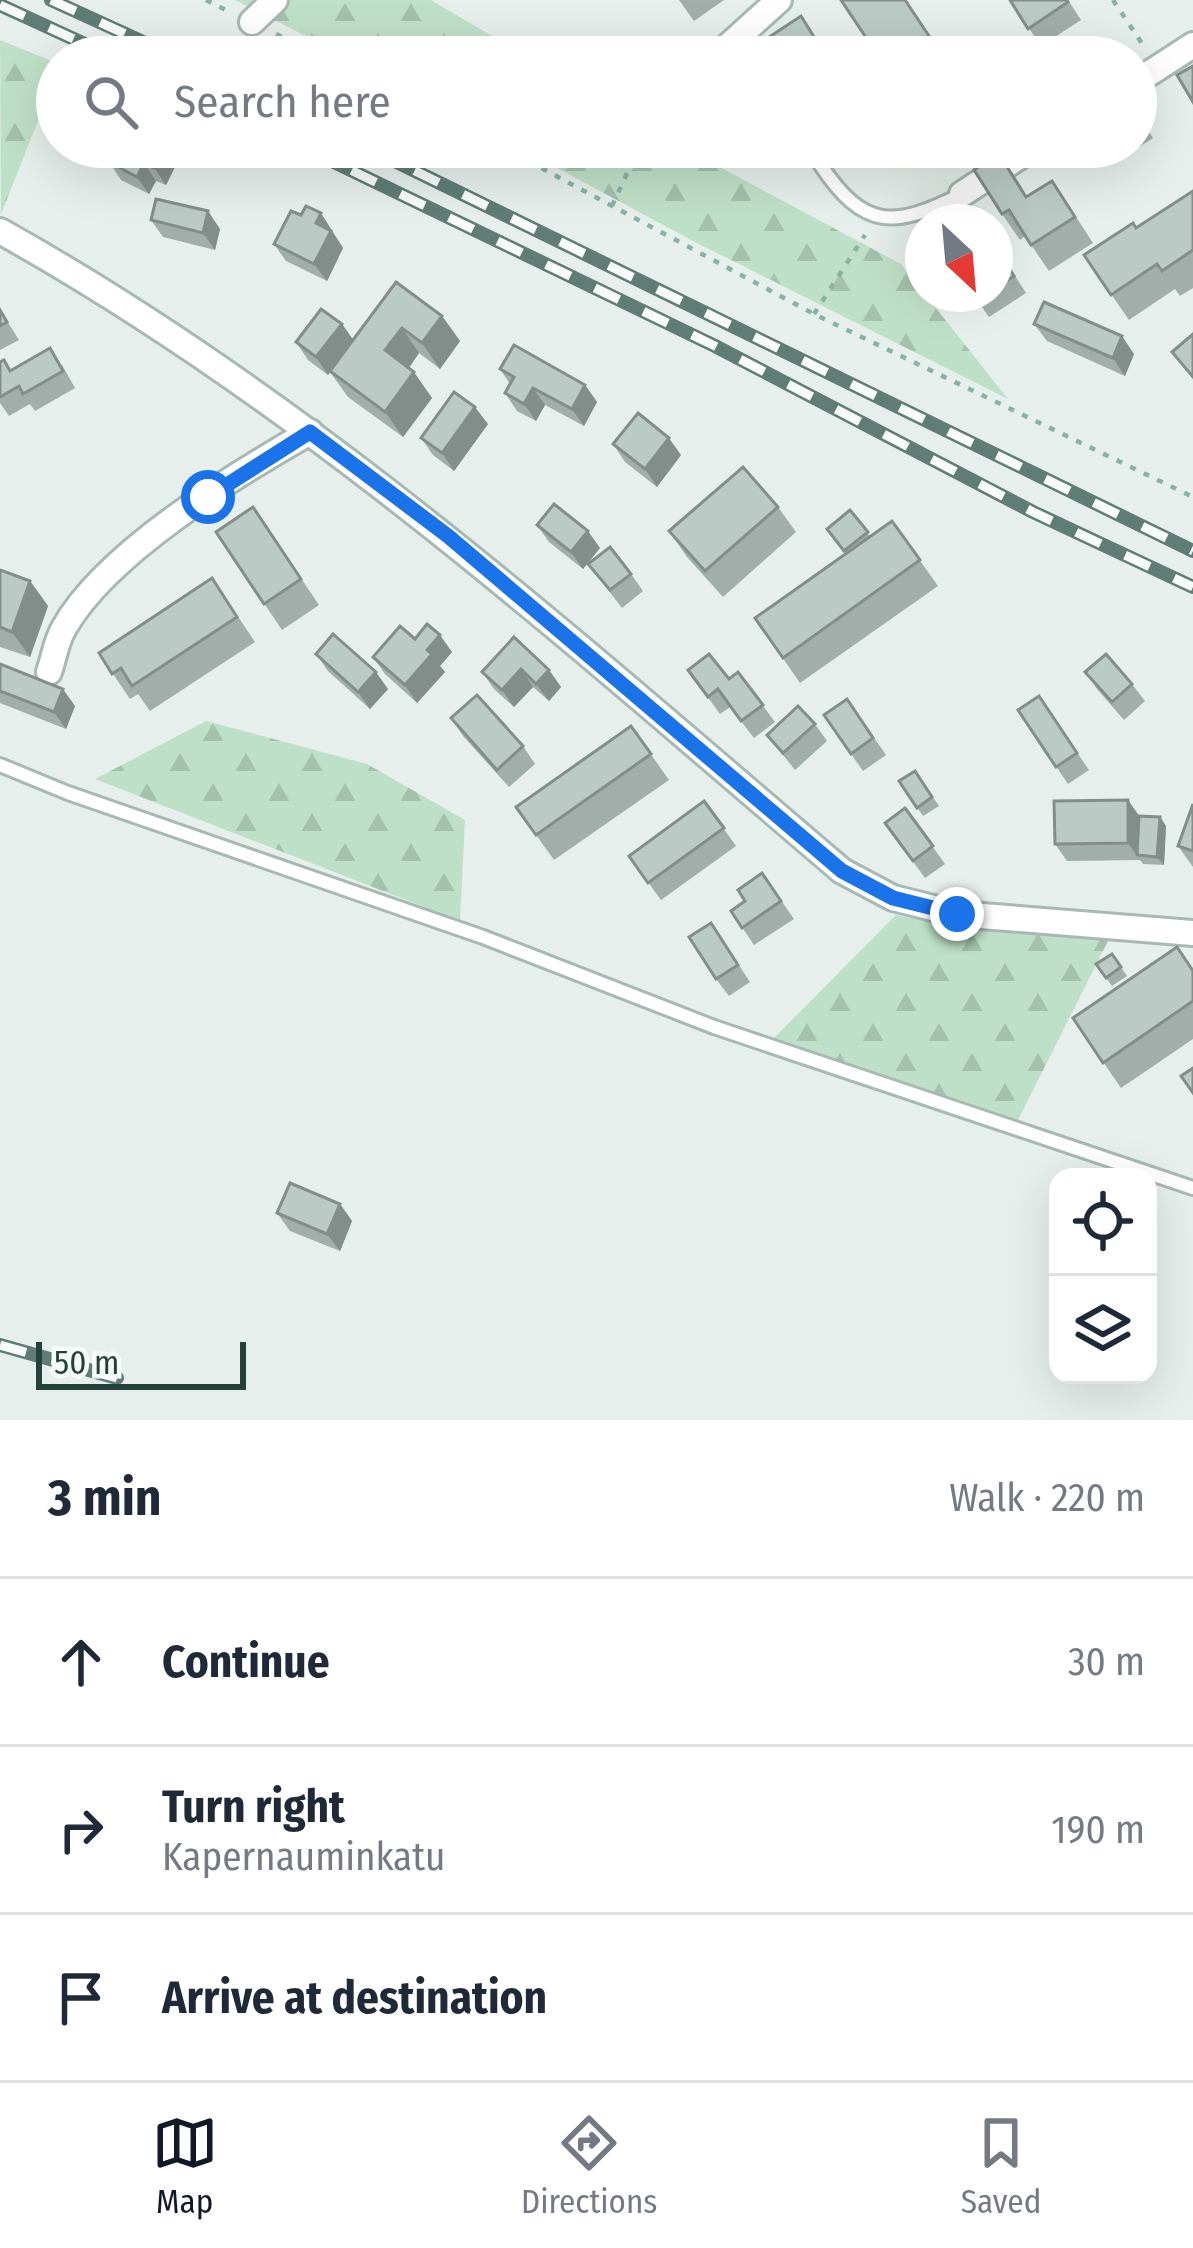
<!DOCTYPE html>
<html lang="en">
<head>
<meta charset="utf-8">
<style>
	:root { --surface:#fff; --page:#f6f6f7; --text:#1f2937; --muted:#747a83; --line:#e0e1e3; --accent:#111827 }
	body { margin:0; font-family:"Fira Sans Condensed",sans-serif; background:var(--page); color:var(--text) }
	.controls { position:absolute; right:36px; bottom:36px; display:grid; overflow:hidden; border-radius:24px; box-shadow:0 12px 48px #0002 }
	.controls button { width:108px; height:108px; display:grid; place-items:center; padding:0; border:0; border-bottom:3px solid var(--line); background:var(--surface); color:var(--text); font:60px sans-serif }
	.compass { position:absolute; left:905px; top:204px; width:108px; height:108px; border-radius:50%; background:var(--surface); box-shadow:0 12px 48px #0002; rotate:154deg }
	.scale { position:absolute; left:36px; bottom:30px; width:210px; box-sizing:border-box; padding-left:12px; border:6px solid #24423a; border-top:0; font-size:33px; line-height:42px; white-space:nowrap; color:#24423a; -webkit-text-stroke:9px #f7fbf9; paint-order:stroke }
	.stop { position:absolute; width:36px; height:36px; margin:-27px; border:9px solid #1a73e8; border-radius:50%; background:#fff }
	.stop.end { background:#1a73e8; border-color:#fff; box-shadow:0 3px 12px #0008 }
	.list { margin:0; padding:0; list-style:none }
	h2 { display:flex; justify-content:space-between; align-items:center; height:156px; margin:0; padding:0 48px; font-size:51px }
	h2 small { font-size:39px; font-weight:400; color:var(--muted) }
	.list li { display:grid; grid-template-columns:78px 1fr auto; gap:36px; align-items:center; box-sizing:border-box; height:168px; padding:0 48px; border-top:3px solid var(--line) }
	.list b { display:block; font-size:45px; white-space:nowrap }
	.list p { margin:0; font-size:39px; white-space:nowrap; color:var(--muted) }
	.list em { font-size:39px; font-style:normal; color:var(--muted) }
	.icon { flex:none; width:66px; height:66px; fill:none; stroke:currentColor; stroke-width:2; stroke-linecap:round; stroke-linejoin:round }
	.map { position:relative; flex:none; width:1193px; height:1420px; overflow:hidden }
	.search { position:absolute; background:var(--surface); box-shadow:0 12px 48px #0002; left:36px; right:36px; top:36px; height:132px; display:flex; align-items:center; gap:30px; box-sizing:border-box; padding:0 42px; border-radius:66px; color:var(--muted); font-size:45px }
	.sheet { height:660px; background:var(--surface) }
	nav { display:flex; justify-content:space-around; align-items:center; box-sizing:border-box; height:168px; border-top:3px solid var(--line); background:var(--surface); font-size:33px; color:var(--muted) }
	nav a { display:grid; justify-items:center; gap:6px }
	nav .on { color:var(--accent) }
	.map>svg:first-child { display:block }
	.forest { fill:url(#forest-firs) }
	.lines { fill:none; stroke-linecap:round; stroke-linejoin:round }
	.lane-casing { stroke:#a8b8b2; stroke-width:18 }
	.street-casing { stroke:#a8b8b2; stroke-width:30 }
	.path { stroke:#86b3a5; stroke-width:4.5; stroke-dasharray:6 9; stroke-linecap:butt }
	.lane { stroke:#fff; stroke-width:12 }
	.street { stroke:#fff; stroke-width:24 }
	.rail-casing { stroke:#5f7d75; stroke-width:14 }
	.rail { stroke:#f7fbf9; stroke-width:9; stroke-dasharray:27; stroke-linecap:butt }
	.wall { fill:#a1aea9 }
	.shaded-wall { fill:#838d89 }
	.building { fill:#bbcac4; stroke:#838d89; stroke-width:3 }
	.route { stroke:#1a73e8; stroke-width:15 }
</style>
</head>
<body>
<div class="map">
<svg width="1193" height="1420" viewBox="0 0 1193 1420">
	<defs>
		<pattern id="forest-firs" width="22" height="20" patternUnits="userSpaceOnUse" patternTransform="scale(3)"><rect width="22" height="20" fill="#bfe0c8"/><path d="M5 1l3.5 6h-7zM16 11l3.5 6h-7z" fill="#a4c1ad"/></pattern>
	</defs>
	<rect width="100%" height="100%" fill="#e6efeb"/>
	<!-- forest -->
	<g class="forest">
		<path d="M235,0H431L528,57H347Z"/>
		<path d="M0,40L57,63V73L1,214Z"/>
		<path d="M518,147H682L901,264L1008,399L693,241Z"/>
		<path d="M206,721L367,764L465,820L460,921L95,779Z"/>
		<path d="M896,915L958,927L1110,937L1015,1126L768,1044Z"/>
	</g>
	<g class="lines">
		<!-- lane casing -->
		<g class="lane-casing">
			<g id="lane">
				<path d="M820,164C864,231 895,228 962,194"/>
				<path d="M0,765L68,793L483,937L714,1027L1193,1188"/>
			</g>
		</g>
		<!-- street casing -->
		<g class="street-casing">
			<g id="street">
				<path d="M252,22L275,0"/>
				<path d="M716,57L779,0"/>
				<path d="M1136,82L1193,45"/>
				<path d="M962,194L1034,147"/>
				<path d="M0,231C310,404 573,642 842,871L893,898L957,914L1193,933"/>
				<path d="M49,672C54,658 56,641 64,628C106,553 235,475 310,432"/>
			</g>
		</g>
		<!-- path -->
		<g class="path">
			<path d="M206,0L228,11"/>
			<path d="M1113,0L1145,48"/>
			<path d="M276,34L325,57"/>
			<path d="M502,147L814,314L1193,497"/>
			<path d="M612,206L639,147"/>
			<path d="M814,314L865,235"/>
		</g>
		<!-- lane -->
		<use href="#lane" class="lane"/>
		<!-- street -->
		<use href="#street" class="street"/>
		<!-- rail casing -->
		<g class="rail-casing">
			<g id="rail">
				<path d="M51,0L176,57"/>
				<path d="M0,5L113,57"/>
				<path d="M303,147L715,346L1033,512L1193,587"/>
				<path d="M366,147L1193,551"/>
				<path d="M0,1345L117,1378"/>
			</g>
		</g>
		<!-- rail -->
		<use href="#rail" class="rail"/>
	</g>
	<!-- wall -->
	<g class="wall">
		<path d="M679,0H724L694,21Z"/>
		<path d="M1010,0H1068L1081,20L1041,46Z"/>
		<path d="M801,16L828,57H739Z"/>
		<path d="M1136,112L1153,138L1114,163L1104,147H1136Z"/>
		<path d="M116,147H168L178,161L166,185L156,181L149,194L121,180L109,162Z"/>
		<path d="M1193,191V288L1180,296L1175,289L1129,320L1084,255L1136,228Z"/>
		<path d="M1027,196L1069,206L1093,243L1049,271L1025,236L1020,240L1002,214Z"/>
		<path d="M151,220L220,229L215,250L163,237Z"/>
		<path d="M333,230L332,232L343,248L327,281L286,261L274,244Z"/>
		<path d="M995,245L1026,293L989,317L973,294H995Z"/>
		<path d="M0,310L19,340L0,350Z"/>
		<path d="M442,316L460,341L440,369L419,353L409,368L432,398L403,437L348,397L330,372L328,375L308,360L296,342L342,324L353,340Z"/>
		<path d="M1034,324L1134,354L1125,376L1047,341Z"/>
		<path d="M4,360L11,370L62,365L75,388L35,411L30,404L9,416L0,403V362Z"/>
		<path d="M500,369L585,385L597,402L584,426L545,405L536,421L517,411L505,393L510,384Z"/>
		<path d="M488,424L454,471L433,455L421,438Z"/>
		<path d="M613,444L681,455L657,487L625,462Z"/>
		<path d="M253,507L319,605L282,630L216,532Z"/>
		<path d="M778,507L796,532L723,597L687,557L669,531Z"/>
		<path d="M850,510L870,536L892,521L938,586L800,683L755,618L846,554L827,529Z"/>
		<path d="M537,525L600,548L583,569L549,542Z"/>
		<path d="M588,564L631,574L643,591L622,608Z"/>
		<path d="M0,570L30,581L48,606L30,657L0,647Z"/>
		<path d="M212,578L255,642L150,711L138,694L130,699L99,653Z"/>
		<path d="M415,639L452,652L440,666L445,672L417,703L385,674L373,657Z"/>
		<path d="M316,654L388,689L370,709L328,671Z"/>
		<path d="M0,664L75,706L66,729L0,703Z"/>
		<path d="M549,670L561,687L549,701L533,687L514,707L494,689L482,672Z"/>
		<path d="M688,670L729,679L738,672L775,722L754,738L730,707L720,714Z"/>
		<path d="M1085,672L1132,684L1145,701L1124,720L1097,689Z"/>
		<path d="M1039,696L1089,770L1068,784L1018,710Z"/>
		<path d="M847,699L886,755L863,771L824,715Z"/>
		<path d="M451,718L523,746L535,764L509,787L463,736Z"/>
		<path d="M815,724L827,741L795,770L767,735Z"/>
		<path d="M631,726L669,780L554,860L516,807Z"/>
		<path d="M915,771L939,806L923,816L899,781Z"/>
		<path d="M704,801L736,846L661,900L629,856Z"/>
		<path d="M1193,804V867L1178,846Z"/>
		<path d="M905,808L945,864L925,878L885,823Z"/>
		<path d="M1140,816L1160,817L1166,826L1164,865L1143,864L1140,860L1067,861L1055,844Z"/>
		<path d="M762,873L794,919L754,945L731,911L745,901Z"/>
		<path d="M711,923L750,982L729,996L716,979Z"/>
		<path d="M1112,954L1127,976L1112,986L1096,964Z"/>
		<path d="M1193,971V1039L1121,1088L1073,1018Z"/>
		<path d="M340,1204L352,1221L340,1251L290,1231L277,1213Z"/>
	</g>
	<!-- shaded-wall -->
	<g class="shaded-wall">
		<path d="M164,147H168L178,161L166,185L154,168Z"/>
		<path d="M144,163L156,181L149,194L137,177Z"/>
		<path d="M208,211L220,229L215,250L203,233Z"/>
		<path d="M321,213L343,248L327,281L314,264L316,223Z"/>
		<path d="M442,316L460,341L440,369L422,343Z"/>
		<path d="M342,324L354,341L328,375L316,357Z"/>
		<path d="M402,328L419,353L403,376L385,350Z"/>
		<path d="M1122,336L1134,354L1125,376L1113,358Z"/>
		<path d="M414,372L432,398L403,437L385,412Z"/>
		<path d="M585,385L597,402L584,426L572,409Z"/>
		<path d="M533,388L545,405L536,421L524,404Z"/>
		<path d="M475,407L488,424L454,471L442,453Z"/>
		<path d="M669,438L681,455L657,487L645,469Z"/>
		<path d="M588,531L600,548L583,569L571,552Z"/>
		<path d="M30,581L48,606L30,657L12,632Z"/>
		<path d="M440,635L452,652L440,666L445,672L417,703L405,685L427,650Z"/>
		<path d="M521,669L533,687L514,707L502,690Z"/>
		<path d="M549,670L561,687L549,701L536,684Z"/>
		<path d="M376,672L388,689L370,709L358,692Z"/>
		<path d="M63,689L75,706L66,729L54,712Z"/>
		<path d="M1128,800L1140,817L1137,855L1140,860L1128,843Z"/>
		<path d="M1160,817L1166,826L1164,865L1157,857Z"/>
		<path d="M340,1204L352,1221L340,1251L327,1234Z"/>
	</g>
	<!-- building -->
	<g class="building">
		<path d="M841,0H905L943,57H879Z"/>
		<path d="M1010,0H1067L1068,2L1028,29Z"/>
		<path d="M801,16L816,40L790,57H739Z"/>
		<path d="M1027,49L1032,57H1015Z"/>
		<path d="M1193,66V102L1177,75Z"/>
		<path d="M116,147H164L154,168L144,163L137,177L109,162Z"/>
		<path d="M999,154L1026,197L1052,181L1075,217L1031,245L1009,210L1002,214L974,170Z"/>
		<path d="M1193,191V250L1162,271L1157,264L1111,295L1084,255L1133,223L1136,228Z"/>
		<path d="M156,199L208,211L203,233L151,220Z"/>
		<path d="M306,206L321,213L316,223L331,231L314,264L274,244L291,211L301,215Z"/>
		<path d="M995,246L1014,276L995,288Z"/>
		<path d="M396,282L442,316L422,343L402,328L385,350L414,372L385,412L330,371Z"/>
		<path d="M1044,302L1122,336L1113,358L1034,324Z"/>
		<path d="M321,309L342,324L316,357L296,342Z"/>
		<path d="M0,310L7,322L0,326Z"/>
		<path d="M1193,334V377L1172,352Z"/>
		<path d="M514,345L585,385L572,409L533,388L524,404L505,393L514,377L500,369Z"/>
		<path d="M50,348L63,371L23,394L19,386L0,397V362L4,360L10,371Z"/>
		<path d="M454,392L475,407L442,453L421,438Z"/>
		<path d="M638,413L669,438L645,469L613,444Z"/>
		<path d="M743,467L778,507L705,571L669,531Z"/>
		<path d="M554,504L588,531L571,552L537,525Z"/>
		<path d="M253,507L301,579L264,604L216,532Z"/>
		<path d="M850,510L868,532L844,551L827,529Z"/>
		<path d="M892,521L920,560L783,658L755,618Z"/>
		<path d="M610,547L631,574L610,590L588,564Z"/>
		<path d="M0,570L30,581L12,632L0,627Z"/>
		<path d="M212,578L237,617L132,686L121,668L112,674L99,653Z"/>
		<path d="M427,624L440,635L427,650L432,654L405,685L373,657L400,626L415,639Z"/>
		<path d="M333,634L376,672L358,692L316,654Z"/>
		<path d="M514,637L549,670L536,684L521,669L502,690L482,672Z"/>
		<path d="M709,654L729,679L738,672L763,705L741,721L718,689L708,697L688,670Z"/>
		<path d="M1106,654L1132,684L1112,702L1085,672Z"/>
		<path d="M0,664L63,689L54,712L0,691Z"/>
		<path d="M477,695L523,746L497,770L451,718Z"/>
		<path d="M1039,696L1077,753L1056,767L1018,710Z"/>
		<path d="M847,699L873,738L851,754L824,715Z"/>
		<path d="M798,706L815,724L783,753L767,735Z"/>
		<path d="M631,726L651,754L536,835L516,807Z"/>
		<path d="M915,771L932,797L917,808L899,781Z"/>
		<path d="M1128,800V843L1055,844L1054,801Z"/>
		<path d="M704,801L724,828L648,883L629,856Z"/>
		<path d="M1193,804V851L1178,846Z"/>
		<path d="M905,808L933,846L913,861L885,823Z"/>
		<path d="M1139,816L1160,817L1157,857L1137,855Z"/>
		<path d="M762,873L781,901L742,928L731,911L745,901L738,890Z"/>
		<path d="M711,923L738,965L716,979L689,937Z"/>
		<path d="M1177,947L1193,971V1001L1103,1063L1073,1018Z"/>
		<path d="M1112,954L1121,967L1106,978L1096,964Z"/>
		<path d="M1193,1068V1093L1181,1076Z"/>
		<path d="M290,1183L340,1204L327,1234L277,1213Z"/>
	</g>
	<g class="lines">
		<!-- route -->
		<path class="route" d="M208,497L310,432L448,536L842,871L893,898L957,914"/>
	</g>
</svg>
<div class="controls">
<button><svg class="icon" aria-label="locate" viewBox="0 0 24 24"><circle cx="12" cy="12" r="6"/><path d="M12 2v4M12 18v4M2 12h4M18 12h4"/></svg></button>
<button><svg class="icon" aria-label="layers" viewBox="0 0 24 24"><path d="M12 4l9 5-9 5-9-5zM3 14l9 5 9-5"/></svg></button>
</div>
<svg class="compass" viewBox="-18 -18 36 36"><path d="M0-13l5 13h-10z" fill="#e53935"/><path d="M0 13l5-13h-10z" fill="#747a83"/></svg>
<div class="scale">50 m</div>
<div class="stop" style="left:208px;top:497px"></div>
<div class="stop end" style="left:957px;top:914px"></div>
<div class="search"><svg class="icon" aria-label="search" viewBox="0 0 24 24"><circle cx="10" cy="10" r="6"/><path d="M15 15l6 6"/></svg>Search here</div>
</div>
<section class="sheet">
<h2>3 min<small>Walk · 220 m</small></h2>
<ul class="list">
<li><svg class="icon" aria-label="ahead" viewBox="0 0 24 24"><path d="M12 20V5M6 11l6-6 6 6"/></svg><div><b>Continue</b></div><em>30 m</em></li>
<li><svg class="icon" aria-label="right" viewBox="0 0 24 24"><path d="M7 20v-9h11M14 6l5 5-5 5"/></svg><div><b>Turn right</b><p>Kapernauminkatu</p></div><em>190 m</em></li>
<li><svg class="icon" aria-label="arrive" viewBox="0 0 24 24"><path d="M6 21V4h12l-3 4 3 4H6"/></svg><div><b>Arrive at destination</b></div></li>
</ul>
</section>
<nav>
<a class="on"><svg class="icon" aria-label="map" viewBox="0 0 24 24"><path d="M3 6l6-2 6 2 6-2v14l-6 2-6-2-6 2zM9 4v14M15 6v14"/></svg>Map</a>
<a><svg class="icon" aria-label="directions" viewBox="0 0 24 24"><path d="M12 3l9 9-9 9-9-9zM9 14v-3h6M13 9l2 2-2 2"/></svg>Directions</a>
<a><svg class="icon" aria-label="saved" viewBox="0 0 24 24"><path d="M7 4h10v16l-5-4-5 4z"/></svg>Saved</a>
</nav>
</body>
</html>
